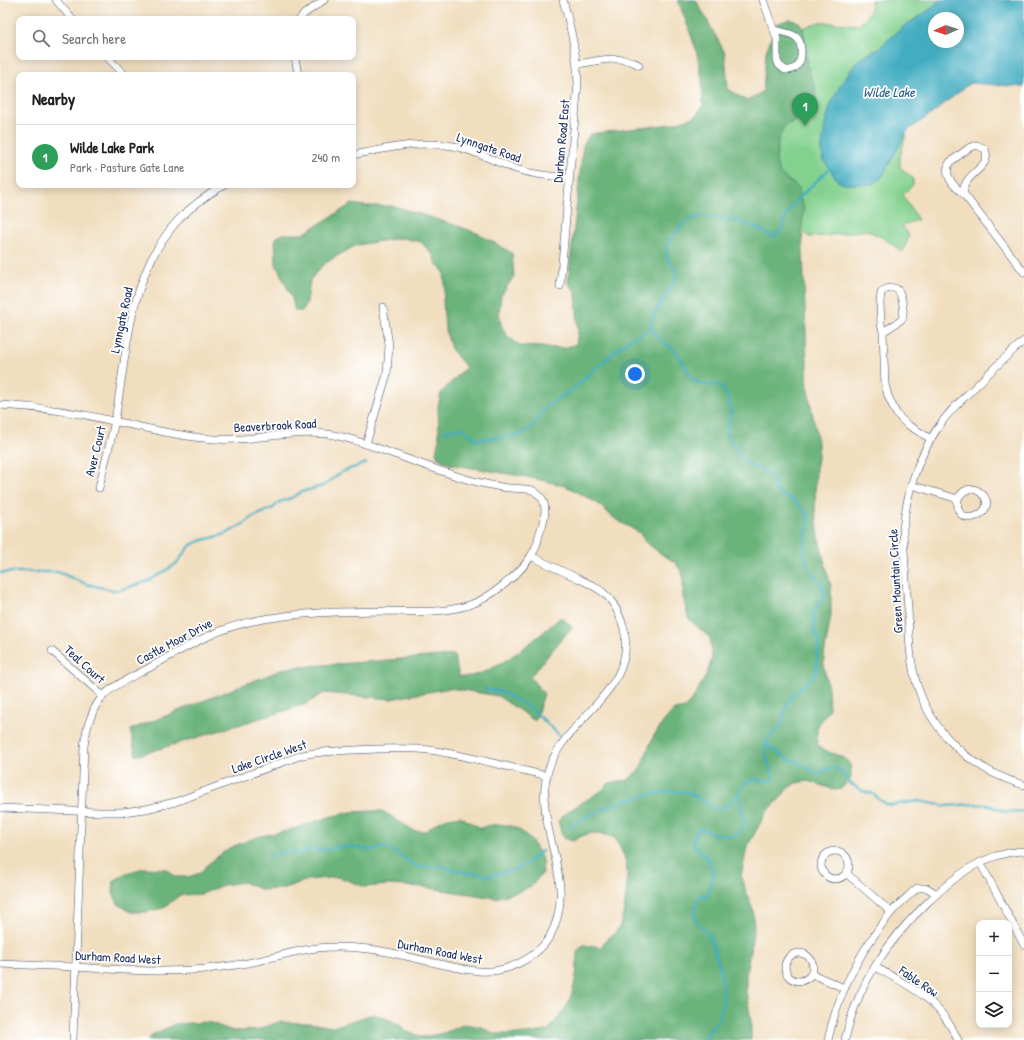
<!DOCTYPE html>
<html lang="en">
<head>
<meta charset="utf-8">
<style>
	:root { --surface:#fff; --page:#f6f6f6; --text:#222; --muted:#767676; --line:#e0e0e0; --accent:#d93025 }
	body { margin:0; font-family:"Patrick Hand",sans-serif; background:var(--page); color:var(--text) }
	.controls { position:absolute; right:12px; bottom:12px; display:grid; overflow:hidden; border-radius:8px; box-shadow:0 2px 10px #0003 }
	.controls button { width:36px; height:36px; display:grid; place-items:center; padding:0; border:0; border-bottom:1px solid var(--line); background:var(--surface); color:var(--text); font:20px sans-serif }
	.compass { position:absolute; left:928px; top:12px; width:36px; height:36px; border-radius:50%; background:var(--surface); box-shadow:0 2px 10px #0003; rotate:267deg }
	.you { position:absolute; left:635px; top:374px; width:14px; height:14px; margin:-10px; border:3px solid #fff; border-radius:50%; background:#1a73e8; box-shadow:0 0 0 6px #1a73e833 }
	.badge { display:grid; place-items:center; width:26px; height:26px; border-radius:50%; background:var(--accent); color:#fff; font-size:13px; font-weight:700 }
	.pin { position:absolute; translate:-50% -33px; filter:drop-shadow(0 1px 2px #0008) }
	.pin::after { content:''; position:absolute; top:21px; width:14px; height:12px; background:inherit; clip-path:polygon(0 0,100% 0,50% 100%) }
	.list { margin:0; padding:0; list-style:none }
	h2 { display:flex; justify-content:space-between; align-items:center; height:52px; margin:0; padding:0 16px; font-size:17px }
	h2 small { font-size:13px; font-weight:400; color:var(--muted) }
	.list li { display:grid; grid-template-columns:26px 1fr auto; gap:12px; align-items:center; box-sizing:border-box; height:64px; padding:0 16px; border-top:1px solid var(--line) }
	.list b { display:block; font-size:15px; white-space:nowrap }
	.list p { margin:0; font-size:13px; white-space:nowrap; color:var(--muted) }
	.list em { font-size:13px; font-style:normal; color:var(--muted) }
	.icon { flex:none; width:22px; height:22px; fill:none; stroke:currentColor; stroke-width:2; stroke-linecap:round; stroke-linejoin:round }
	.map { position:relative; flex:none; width:1024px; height:1040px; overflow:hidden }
	.search { position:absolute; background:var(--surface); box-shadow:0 2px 10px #0003; left:16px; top:16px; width:340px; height:44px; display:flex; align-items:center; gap:10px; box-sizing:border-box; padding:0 14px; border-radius:8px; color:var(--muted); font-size:15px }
	.panel { position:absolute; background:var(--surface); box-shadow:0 2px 10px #0003; left:16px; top:72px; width:340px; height:116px; border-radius:8px }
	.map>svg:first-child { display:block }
	.green { fill:#84d18f; stroke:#508076 }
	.forest { fill:#6bb37a; stroke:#43716c }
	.water { fill:#42adc1; stroke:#2e6e90; fill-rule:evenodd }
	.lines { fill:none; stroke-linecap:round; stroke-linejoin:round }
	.stream { stroke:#42adc1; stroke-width:2.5 }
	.minor-casing { stroke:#3b496d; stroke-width:8 }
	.minor { stroke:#fff; stroke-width:7 }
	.labels { text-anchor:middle; stroke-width:3.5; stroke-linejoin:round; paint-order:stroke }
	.street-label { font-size:13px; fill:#1b2f5e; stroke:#fff }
	.water-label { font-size:14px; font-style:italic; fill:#2b6186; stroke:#fff }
</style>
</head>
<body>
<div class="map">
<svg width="1024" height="1040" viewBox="0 0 1024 1040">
	<rect width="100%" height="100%" fill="#fff"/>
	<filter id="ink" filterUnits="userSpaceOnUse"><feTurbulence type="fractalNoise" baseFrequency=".025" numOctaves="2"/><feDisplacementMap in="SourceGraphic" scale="8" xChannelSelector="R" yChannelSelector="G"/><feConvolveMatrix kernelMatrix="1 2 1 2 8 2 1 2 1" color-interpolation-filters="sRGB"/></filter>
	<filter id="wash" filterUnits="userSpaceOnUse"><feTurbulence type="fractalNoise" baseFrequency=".012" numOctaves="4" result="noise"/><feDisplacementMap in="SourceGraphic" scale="16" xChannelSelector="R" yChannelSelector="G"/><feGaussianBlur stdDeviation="0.9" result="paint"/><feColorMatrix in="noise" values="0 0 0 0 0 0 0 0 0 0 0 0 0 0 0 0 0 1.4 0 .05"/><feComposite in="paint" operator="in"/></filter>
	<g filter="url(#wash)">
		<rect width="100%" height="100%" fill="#f1debf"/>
		<!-- green -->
		<path class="green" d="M871,0H939L931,9L904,26L879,48L858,60L841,84L831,104L825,125L822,148L823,159L838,181L844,184H873L882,177L907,131L900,157V167L913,178V185L903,195L918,220L902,225L909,236L903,252L883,238L867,230L825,236L809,237L790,221L777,194L771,133L796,120L815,88L808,68L803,28L819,22L859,25L870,12Z"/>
		<!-- forest -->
		<g class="forest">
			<path d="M678,0H696L725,53L728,89L747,101L763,91L766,52L776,24L790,19L799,22L803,28L808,68L815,88L816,100L796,120L784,126L778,141L776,161L780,174L799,188L801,201L804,209L802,226L808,390L818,443V459L816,468L815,509L820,544L831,587V616L824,655V667L828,688L829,709L817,728V745C825,754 844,753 850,765C851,769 851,774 851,778L841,789L835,790L808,781L796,783L788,788L778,801L767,811L747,847L741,877L753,910L754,928L746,974V991L751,1020V1040H147L154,1034L175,1024L208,1022L233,1031L257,1030L279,1022L310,1023L333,1027L351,1021L374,1014L397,1023L408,1032L423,1037L444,1033L465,1024L482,1027L495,1034H524L548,1031C554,1022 562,1014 567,1005C575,989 578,970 577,952L583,945L602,947C603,939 614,936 618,929C625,919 629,876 626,864C625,856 619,846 615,838C597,831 589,831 573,841L563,838L558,821L567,812L601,791L609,783L628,780L640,769L653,737L664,721L674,710L685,708L692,700L706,676L712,658L710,638L688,618L683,596V575L676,563L663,555L645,542L640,533L615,519L597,503L566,486L532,478L449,464L438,458L436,452L439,438L438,406L441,393L466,367L451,349L445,328L443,301L445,287L444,272L436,264L433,255L421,242L402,238L381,241L357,245L337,256L323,265L310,280L307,302L302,311H295L292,298L276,264L275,238L283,234H303L352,204L365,206H394L461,227L479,234L512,253L514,276L501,296L499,311L501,325L507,336L520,346L564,348L576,344L578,332L576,292L568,283L583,145L590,134L672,124L696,116L703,105L702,80L696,49Z"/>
			<path d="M561,617L572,627L530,677L544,694L535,721L498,696L450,688L391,699L324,693L304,705L136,756L130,730L286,668L454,655L459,676C488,682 540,635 561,617Z"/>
			<path d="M371,811H382L415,831H426L436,823L448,818L460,816L480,828C503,820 521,825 535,846C537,849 540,853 541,857C543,861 542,868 543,873L531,886L520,891L496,898L423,887L388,885L365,887L339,877L308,880L281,889L262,890L243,882L223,885L202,894L180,895L163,908L147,912H131L118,904L113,893L114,881L126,873L144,868L167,869L176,877H188L200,873L207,865L229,848L260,836L287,831L329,817L351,812Z"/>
		</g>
		<!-- water -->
		<path class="water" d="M939,0H1024V87L970,83L933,113L907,131L882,177L873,184H844L838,181L823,159L822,148L825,125L831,104L841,84L858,60L879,48L904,26L931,9ZM934,18H958V42H934Z"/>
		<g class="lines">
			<!-- stream -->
			<g class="stream">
				<path d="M445,431L462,428C468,431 471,437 478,440L521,435L535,425L539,416L545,407L573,389L620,347L631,338L651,328"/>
				<path d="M0,573L12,572H58L86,584L112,590H120L148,581L162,573L176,564L185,552L191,545L200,541L226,534L245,523L253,517L273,508L280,502L291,498L301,492L323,486L342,472L366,463"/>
				<path d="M485,689L501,692L531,708L560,736"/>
				<path d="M765,746L772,748L786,758L804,765L814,773C824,772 828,768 838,768L844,774L851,784L863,791L873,794L885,804L892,805L919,801L946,806L976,804L988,805L1006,812L1024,811"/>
				<path d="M569,827C598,808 650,788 685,792C698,794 708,809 721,808C729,807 734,798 739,792"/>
				<path d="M269,856C281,852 289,849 301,853L308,849L323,850L346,846L371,850L386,847L418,867H428L443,866L452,870L468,873H478L488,876L514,870L526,864L542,851"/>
				<path d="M705,1040L710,1030L720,1018L723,1000L722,981L720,968L709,935L694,918L695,911L699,896H708C709,890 712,883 713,877C715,865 703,852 694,846V836L699,828C713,833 745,846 744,819C743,809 738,799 740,790C754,769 760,786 773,780C772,769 765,759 765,748C766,737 776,733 781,726C785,719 784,709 788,702C794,690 807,684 816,674L819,639L814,632V611L825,596L822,585L808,567L804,552L805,536L808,527V515L795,501L776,492L774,479L768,473L753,467L742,458L726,434L731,412L727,394L719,385H706L694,381C688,373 682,358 676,352C669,345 654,336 652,329C647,314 676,290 677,271C674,268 670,265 669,261C659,245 682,221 697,217C707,215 743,222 752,226C760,229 767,234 774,237L782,230L785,217L797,200L831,167"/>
			</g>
		</g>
	</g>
	<g filter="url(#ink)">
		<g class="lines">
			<!-- minor casing -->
			<g class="minor-casing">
				<g id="minor">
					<path d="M56,0L72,19"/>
					<path d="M763,0L777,39V60L779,65L785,70C799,71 802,60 801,48C800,45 800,41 798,39C793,33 782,32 774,30"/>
					<path d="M300,19L304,14L324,0"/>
					<path d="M107,57L125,75"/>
					<path d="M295,57L298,75"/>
					<path d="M578,64C598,61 620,54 639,65"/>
					<path d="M977,145L985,149C993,169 965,170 963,193C954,187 942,174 950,162L969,148Z"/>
					<path d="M353,155C385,149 420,140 453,146C475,150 495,162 516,169C533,175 551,176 570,178"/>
					<path d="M963,193L1024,272"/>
					<path d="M560,286L578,83C577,54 571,28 563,0"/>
					<path d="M883,332C887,329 901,321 902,319C904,315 903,310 903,306C901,294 899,283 884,290L881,293L880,303L881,324L883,332L885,384L888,396L896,413L902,420L908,425L931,439"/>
					<path d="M1024,341C1007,355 991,371 975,387C964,398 951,409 942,422C919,453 907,491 903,529C904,556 906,582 908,608C909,631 909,655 915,678C929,731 971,770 1024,785"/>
					<path d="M0,405C38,407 76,412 113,421C147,428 180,437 214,439C252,442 290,430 328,434C349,437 369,445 388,452C419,463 449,475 481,483C490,485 499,487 509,488C516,489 524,488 532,490C535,491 538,494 541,497C549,507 543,524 539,535C538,542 535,550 531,556C519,575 489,599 469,605C442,614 411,611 383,611C343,612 303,612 264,619C220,626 187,646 149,668C134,676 117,683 105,694C92,706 86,729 84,746L73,1040"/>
					<path d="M366,444L387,374L389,345L383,307"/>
					<path d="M911,485L958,499C962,490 972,485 981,493C1003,512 953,534 958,499"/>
					<path d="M99,488C104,465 111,442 115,420C128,349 128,273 180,218C193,205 209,194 224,185"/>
					<path d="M52,651L103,696"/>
					<path d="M0,808L99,812H122L146,809L175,802L302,755C328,750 353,750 378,749C396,749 413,748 430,750C469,756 508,767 547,776"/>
					<circle cx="835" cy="865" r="14"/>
					<path d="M980,862L1024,945"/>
					<path d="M846,873L891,912"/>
					<circle cx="799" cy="967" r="14"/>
					<path d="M0,964C26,965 52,966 77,967C121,970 163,973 206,969C223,967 240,965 257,961C277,957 297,950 317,948C334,946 352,947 369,949C393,952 416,959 440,964C463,969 486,976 510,967C526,961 541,951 550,936C579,883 536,832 546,779C557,720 638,695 624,629C621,618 616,606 608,597C599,587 585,582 573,576C559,570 545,563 531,556"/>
					<path d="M875,967C912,987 939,999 958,1040"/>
					<path d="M812,974L844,988"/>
					<path d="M828,1040C838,993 860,951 890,914C898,904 909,896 917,888H927L937,894"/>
					<path d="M845,1040C856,987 888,940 927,903C955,876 983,853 1024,851"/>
				</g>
			</g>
			<!-- minor -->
			<use href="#minor" class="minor"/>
		</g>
	</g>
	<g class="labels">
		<!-- street labels -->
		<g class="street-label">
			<text transform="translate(561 141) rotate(-85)" y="5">Durham Road East</text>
			<text transform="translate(489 147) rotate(19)" y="5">Lynngate Road</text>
			<text transform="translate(121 320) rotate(-78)" y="5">Lynngate Road</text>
			<text transform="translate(275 425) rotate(-3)" y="5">Beaverbrook Road</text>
			<text transform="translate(95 451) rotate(-76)" y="5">Aver Court</text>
			<text transform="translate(895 581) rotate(-93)" y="5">Green Mountain Circle</text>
			<text transform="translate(174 641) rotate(-28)" y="5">Castle Moor Drive</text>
			<text transform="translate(85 664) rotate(42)" y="5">Teal Court</text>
			<text transform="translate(269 756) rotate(-19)" y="5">Lake Circle West</text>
			<text transform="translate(440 951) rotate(11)" y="5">Durham Road West</text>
			<text transform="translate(118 957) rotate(3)" y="5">Durham Road West</text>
			<text transform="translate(919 981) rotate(34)" y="5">Fable Row</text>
		</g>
		<!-- water labels -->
		<g class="water-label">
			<text x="889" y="97">Wilde Lake</text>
		</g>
	</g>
</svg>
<div class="controls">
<button>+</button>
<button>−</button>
<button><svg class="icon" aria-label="layers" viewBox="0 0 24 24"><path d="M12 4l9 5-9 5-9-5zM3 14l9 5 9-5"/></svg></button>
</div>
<svg class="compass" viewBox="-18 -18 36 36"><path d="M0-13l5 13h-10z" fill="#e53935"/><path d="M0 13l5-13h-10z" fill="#767676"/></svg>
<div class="you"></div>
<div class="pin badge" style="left:805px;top:126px;background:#2e9e5b">1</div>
<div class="search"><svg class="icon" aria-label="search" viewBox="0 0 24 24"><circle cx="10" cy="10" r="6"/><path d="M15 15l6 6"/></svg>Search here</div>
<section class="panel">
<h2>Nearby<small></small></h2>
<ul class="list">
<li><span class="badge" style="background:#2e9e5b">1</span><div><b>Wilde Lake Park</b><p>Park · Pasture Gate Lane</p></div><em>240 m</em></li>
</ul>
</section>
</div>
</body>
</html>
